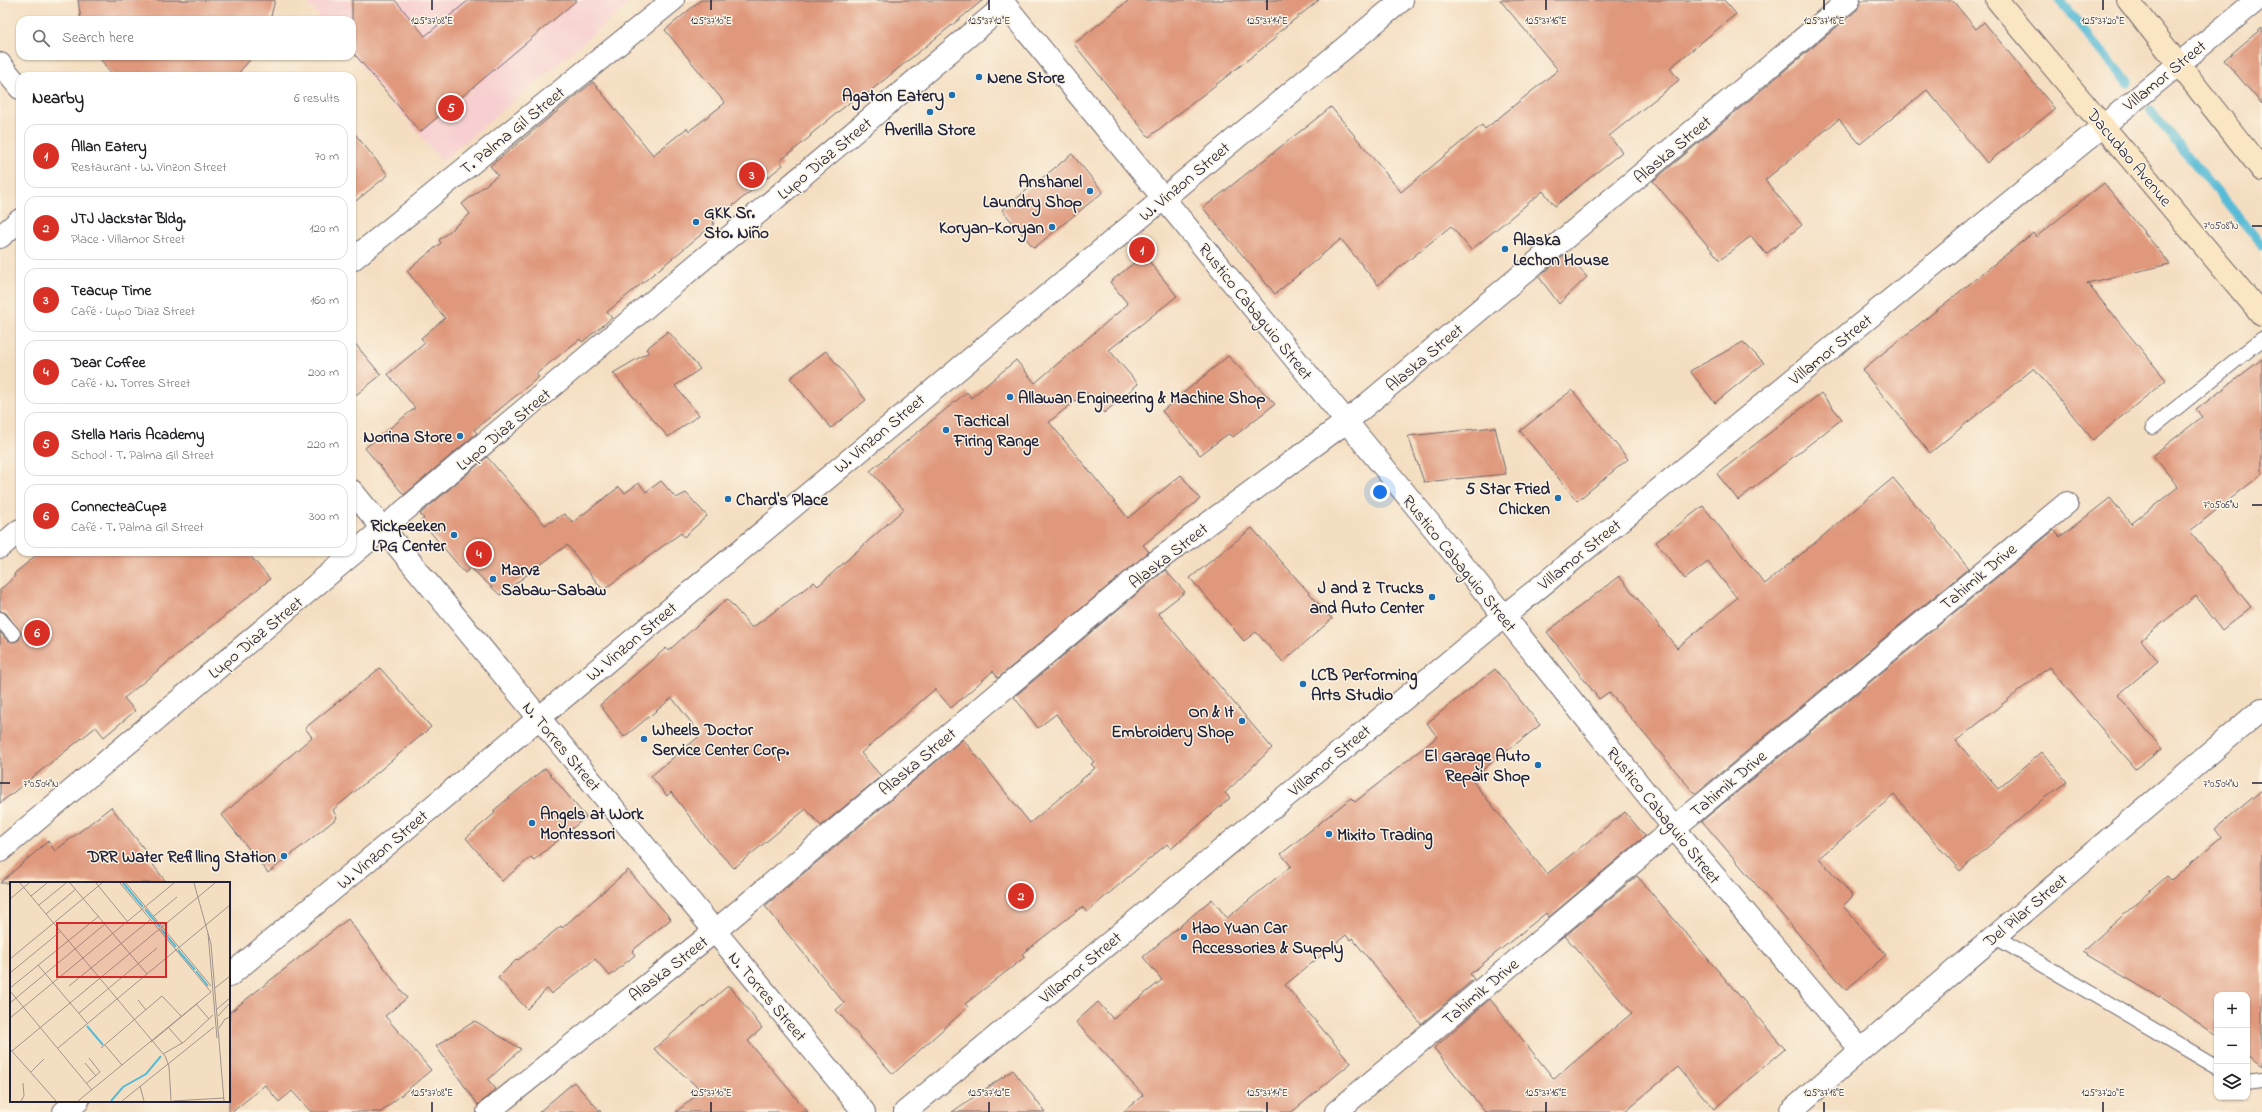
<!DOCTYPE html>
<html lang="en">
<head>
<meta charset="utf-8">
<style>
	:root { --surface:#fff; --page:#f2f2f2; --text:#202124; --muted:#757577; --line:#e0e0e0; --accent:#d93025 }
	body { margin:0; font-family:"Indie Flower",sans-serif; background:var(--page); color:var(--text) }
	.controls { position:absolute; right:12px; bottom:12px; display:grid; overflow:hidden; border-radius:8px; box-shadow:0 1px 3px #0004 }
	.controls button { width:36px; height:36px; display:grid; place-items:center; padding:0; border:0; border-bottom:1px solid var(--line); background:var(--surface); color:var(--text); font:20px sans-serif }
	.you { position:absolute; left:1380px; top:492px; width:14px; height:14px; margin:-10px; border:3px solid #fff; border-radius:50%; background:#1a73e8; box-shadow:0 0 0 6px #1a73e833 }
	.badge { display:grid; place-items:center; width:26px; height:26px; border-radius:50%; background:var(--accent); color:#fff; font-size:13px; font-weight:700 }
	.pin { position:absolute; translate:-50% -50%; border:2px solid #fff; box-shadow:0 1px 4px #0006 }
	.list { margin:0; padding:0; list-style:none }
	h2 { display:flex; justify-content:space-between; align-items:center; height:52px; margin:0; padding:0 16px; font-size:17px }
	h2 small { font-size:13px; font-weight:400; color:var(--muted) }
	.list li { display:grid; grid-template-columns:26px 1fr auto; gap:12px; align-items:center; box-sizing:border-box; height:64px; margin:0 8px 8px; padding:0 8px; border:1px solid var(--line); border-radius:12px }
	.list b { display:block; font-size:15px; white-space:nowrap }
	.list p { margin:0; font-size:13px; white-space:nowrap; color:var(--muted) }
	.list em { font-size:13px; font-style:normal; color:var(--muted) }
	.icon { flex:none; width:22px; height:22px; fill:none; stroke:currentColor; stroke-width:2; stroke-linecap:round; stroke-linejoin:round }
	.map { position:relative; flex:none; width:2262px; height:1112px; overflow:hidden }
	.search { position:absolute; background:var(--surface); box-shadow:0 1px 3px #0004; left:16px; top:16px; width:340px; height:44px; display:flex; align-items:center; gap:10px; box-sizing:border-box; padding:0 14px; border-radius:12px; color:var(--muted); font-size:15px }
	.panel { position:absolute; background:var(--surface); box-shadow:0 1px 3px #0004; left:16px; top:72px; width:340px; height:484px; border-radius:12px }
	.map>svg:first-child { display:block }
	.built { fill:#f7cfd0 }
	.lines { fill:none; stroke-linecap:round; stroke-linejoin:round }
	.stream { stroke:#57bbd6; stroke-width:9 }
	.building { fill:#df987c }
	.service-casing { stroke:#6c646a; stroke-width:16 }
	.minor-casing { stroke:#6c646a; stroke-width:24 }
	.tertiary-casing { stroke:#6c646a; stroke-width:24 }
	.secondary-casing { stroke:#6c646a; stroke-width:24 }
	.service { stroke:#fff; stroke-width:14 }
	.minor { stroke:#fff; stroke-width:22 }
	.tertiary { stroke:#fff; stroke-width:22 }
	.secondary { stroke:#fbe6c3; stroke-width:22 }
	.ticks { fill:none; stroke:#22223b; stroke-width:1.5 }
	.poi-dot { fill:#1f6fb2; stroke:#fcf5e5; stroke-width:1.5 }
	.labels { text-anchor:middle; stroke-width:3; stroke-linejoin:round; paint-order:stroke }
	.street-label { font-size:17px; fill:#22223b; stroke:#fcf5e5 }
	.poi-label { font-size:17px; font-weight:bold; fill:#22223b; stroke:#fcf5e5; text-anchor:start }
	.inset-river { fill:none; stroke:#57bbd6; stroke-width:2 }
	.inset-road { fill:none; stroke:#a0938b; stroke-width:1 }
	.view { fill:#d62828; fill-opacity:0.15; stroke:#d62828; stroke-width:2 }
	.inset-edge { fill:none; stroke:#22223b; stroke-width:2 }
	.ticks-label { font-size:10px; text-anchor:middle; fill:#22223b; stroke:#fcf5e5; stroke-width:3; stroke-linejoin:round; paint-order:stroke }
</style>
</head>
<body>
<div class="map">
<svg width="2262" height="1112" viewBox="0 0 2262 1112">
	<rect width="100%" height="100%" fill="#fcf5e5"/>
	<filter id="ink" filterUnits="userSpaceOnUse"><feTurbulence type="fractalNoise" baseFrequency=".025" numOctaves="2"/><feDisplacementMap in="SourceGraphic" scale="8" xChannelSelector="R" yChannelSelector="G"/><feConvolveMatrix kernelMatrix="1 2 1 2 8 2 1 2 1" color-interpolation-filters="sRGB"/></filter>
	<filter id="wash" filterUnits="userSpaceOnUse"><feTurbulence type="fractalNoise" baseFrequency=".012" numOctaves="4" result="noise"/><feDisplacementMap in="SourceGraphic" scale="16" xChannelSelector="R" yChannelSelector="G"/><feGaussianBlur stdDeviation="0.9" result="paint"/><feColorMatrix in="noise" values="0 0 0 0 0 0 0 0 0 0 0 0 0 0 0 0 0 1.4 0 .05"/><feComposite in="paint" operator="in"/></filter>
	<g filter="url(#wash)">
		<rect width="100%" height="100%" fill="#f4dec1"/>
		<!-- built -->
		<path class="built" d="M305,0H633L442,161L352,55V20H322Z"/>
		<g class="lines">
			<!-- stream -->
			<g class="stream">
				<path d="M2059,0L2128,83"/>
				<path d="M2150,110L2262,245"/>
			</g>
		</g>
		<g id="blocks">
			<!-- building -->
			<g class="building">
				<path d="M78,0H275L270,20H81Z"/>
				<path d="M352,0H395L425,36L469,0H577L420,132L352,51Z"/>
				<path d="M701,0H983L858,101L855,98L810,135L811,136L780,161L783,165L713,222L714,224L607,312L612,318L582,342L580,339L536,374L539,377L474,430L477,433L404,495L365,448L415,408L388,374L425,343L421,338L445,318L407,271L441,243L439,240L470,214L462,204L498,175L490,166L593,82L653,155L687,128L689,131L725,103L665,30Z"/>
				<path d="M1129,0H1319L1275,35L1277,37L1149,137L1074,44Z"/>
				<path d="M1500,0H1724L1736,14L1670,68L1679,80L1609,136L1622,152L1555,206L1543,191L1471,250L1451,226L1378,285L1341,239L1275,294L1203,208L1331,107L1401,192L1482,125L1485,129L1558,70Z"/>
				<path d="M1861,0H1952L1976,29L1984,22L2055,109L1987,163L1927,90L1860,144L1839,119L1765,180L1802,225L1766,254L1751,236L1720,260L1653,181L1857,10Z"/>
				<path d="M2262,28V104L2224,60Z"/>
				<path d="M98,56H253L236,76H113Z"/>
				<path d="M352,130L388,175L352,204Z"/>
				<path d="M1072,154L1103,192L1034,248L1002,210Z"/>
				<path d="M2104,183L2170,264L2087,283L2166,380L2093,440L2034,368L1930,453L1862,370L2033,233L2036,237Z"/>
				<path d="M1566,254L1587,277L1559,304L1539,277Z"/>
				<path d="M1144,255L1177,296L1109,350L1138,384L1104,413L1086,392L1049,422L1128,518L1181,475L1200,499L1143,545L1149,552L998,678L993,671L951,708L935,689L861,753L881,776L821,826L806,809L734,868L708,841L671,792L667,796L651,776L701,735L672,698L624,737L600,705L666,648L668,651L727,599L752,628L814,582L818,586L904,509L870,471L967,392L971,398L1016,360L1035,383L1128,304L1110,282Z"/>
				<path d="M668,331L700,369L675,386L699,415L668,437L613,373L649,352L646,349Z"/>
				<path d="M352,340L381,375L352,398Z"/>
				<path d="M1743,342L1764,363L1715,403L1690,371Z"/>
				<path d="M826,351L866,400L831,428L790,378Z"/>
				<path d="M1228,356L1275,404L1233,437L1228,434L1200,455L1162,411Z"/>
				<path d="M2262,359V474L2190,531L2251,607L2222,630L2196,596L2141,640L2158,661L2118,695L2162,749L2136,769L2049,667L1956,741L1998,789L2042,752L2067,782L2043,799L1960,871L1894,795L1819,858L1853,896L1843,906L1886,955L1846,990L1702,821L2054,530L2060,537L2110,498L2131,524L2178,487L2153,455L2202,417L2196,410Z"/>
				<path d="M1572,390L1628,459L1577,501L1520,431Z"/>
				<path d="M1821,393L1842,419L1738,500L1717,474Z"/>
				<path d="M1495,427L1506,474L1424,482L1408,436Z"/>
				<path d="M487,457L545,525L564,514L573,522L619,487L625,493L639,483L646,492L661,481L676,498L686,493L707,516L684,537L681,533L603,590L567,545L500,595L471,568L465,573L421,521L424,519L420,514Z"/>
				<path d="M1893,478L1969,568L1695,794L1609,692L1599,699L1547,632L1619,576L1677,648L1737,598L1708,562L1685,579L1656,542L1703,506L1765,584Z"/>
				<path d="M1252,528L1332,619L1283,662L1256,632L1244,641L1190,578Z"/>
				<path d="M40,552H247L270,579L124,698L135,711L104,737L96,727L0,803V632L7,640L14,642L19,640L21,633L6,613L0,611V590L15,576L14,574Z"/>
				<path d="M1165,570L1185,592L1158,613L1272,748L1225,793L1230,798L1171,849L1167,844L1087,912L1082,907L1022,954L1025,957L965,1004L968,1007L893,1074L836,1010L844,1003L765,906L963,739L1030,823L1095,768L1091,764L1094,762L1056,714L1038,728L1014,697Z"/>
				<path d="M380,668L431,727L333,810L337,818L268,873L222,815L312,737L305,728Z"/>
				<path d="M1495,669L1540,725L1471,779L1547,874L1625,812L1645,836L1549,917L1546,913L1470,974L1474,979L1421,1024L1352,938L1350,940L1346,935L1285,985L1351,1063L1292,1112H1123L1143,1095L1076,1022L1098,1002L1113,1019L1162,980L1143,957L1212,899L1227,918L1291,866L1281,854L1351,798L1355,802L1437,737L1427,723Z"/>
				<path d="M545,768L586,817L534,860L531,857L502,881L466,838L495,813L493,811Z"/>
				<path d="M2262,790V1068L2247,1057V995H2217V1036L2161,996L2159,997L2082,952L2167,876L2171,880L2221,837L2215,829Z"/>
				<path d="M111,807L149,855L147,857L167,883H0L48,841L55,851Z"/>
				<path d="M628,870L671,919L632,951L635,955L610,976L595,959L551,994L547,989L527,1009L498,978L517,959L518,960L561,926L562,928Z"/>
				<path d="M1637,876L1785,1049L1714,1109L1678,1067L1624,1112H1485L1434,1048L1490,999L1554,1079L1632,1013L1565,936Z"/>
				<path d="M348,919L407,998L385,1016L431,1070L381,1112H311L292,1091L279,1102L265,1085L232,1112H229V1013Z"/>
				<path d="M729,985L762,1028L748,1041L808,1112H676L702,1091L654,1049Z"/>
				<path d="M475,1021L521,1049L488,1080L496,1089L478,1105L436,1046Z"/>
				<path d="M1013,1070L1045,1112H952Z"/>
				<path d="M574,1082L601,1112H539Z"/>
			</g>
		</g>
	</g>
	<g filter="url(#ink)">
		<use href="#blocks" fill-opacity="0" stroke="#6c646a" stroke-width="1"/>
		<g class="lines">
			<!-- service casing -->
			<g class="service-casing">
				<g id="service">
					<path d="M2153,427L2262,339"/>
					<path d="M0,619L13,634"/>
					<path d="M1994,936L2217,1067"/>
					<path d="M2247,1083L2262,1081"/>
				</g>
			</g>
			<!-- minor casing -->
			<g class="minor-casing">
				<g id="minor">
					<path d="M1001,0L1423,515L1674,828L1861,1050"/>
					<path d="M0,237L20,220"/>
					<path d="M352,260L673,0"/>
					<path d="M0,547L20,530"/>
					<path d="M0,851L1005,5"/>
					<path d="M229,976L1402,0"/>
					<path d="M64,1112L78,1101"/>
					<path d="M488,1112L715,931L1153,564L1346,422L1849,0"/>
					<path d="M1336,1112L1674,828L2067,503"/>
					<path d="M1790,1112L1861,1050L2262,709"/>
				</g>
			</g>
			<!-- tertiary casing -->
			<g class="tertiary-casing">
				<g id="tertiary">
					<path d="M0,64L20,88"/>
					<path d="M352,491L864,1112"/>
					<path d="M905,1112L1503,617L2257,0"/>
				</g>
			</g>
			<!-- secondary casing -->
			<g class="secondary-casing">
				<g id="secondary">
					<path d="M1997,0L2262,315"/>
					<path d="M2128,0L2262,170"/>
				</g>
			</g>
			<!-- service -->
			<use href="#service" class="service"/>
			<!-- minor -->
			<use href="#minor" class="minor"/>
			<!-- tertiary -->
			<use href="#tertiary" class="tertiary"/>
			<!-- secondary -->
			<use href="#secondary" class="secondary"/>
		</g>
	</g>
	<!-- ticks -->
	<path class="ticks" d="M432,0V10M711,0V10M989,0V10M1267,0V10M1546,0V10M1824,0V10M2103,0V10M2252,226H2262M2252,505H2262M0,783H10M2252,783H2262M432,1102V1112M711,1102V1112M989,1102V1112M1267,1102V1112M1546,1102V1112M1824,1102V1112M2103,1102V1112"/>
	<!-- markers -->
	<g class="poi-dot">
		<circle cx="979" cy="77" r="4"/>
		<circle cx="952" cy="95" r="4"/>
		<circle cx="930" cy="112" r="4"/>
		<circle cx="1090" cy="191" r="4"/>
		<circle cx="696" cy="222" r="4"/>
		<circle cx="1052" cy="227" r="4"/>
		<circle cx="1505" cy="249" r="4"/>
		<circle cx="1010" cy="397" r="4"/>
		<circle cx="946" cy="430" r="4"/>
		<circle cx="460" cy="436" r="4"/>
		<circle cx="1558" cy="498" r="4"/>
		<circle cx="728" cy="499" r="4"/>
		<circle cx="454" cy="535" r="4"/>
		<circle cx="493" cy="579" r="4"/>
		<circle cx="1432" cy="597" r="4"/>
		<circle cx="1303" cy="684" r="4"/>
		<circle cx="1242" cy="721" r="4"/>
		<circle cx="644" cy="739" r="4"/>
		<circle cx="1538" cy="765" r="4"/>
		<circle cx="532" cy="823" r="4"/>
		<circle cx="1329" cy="834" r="4"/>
		<circle cx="284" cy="856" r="4"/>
		<circle cx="1184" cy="937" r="4"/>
	</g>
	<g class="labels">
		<!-- street labels -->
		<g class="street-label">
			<text transform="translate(2164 75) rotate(-39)" y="6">Villamor Street</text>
			<text transform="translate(512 130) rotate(-39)" y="6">T. Palma Gil Street</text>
			<text transform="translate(1672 149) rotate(-40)" y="6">Alaska Street</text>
			<text transform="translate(2130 157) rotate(50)" y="6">Dacudao Avenue</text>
			<text transform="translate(824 158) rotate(-40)" y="6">Lupo Diaz Street</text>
			<text transform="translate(1184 181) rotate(-40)" y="6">W. Vinzon Street</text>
			<text transform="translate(1256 311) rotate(51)" y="6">Rustico Cabaguio Street</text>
			<text transform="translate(1830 349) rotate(-39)" y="6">Villamor Street</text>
			<text transform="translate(1424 357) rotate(-40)" y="6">Alaska Street</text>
			<text transform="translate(503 429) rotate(-40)" y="6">Lupo Diaz Street</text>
			<text transform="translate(879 433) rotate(-40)" y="6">W. Vinzon Street</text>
			<text transform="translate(1579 554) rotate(-39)" y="6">Villamor Street</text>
			<text transform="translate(1168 555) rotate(-38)" y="6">Alaska Street</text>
			<text transform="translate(1460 563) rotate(51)" y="6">Rustico Cabaguio Street</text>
			<text transform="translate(1978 576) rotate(-40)" y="6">Tahimik Drive</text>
			<text transform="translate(255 637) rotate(-40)" y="6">Lupo Diaz Street</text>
			<text transform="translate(631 641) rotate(-40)" y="6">W. Vinzon Street</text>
			<text transform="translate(562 746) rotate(50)" y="6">N. Torres Street</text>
			<text transform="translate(1329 760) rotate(-40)" y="6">Villamor Street</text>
			<text transform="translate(917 761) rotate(-40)" y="6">Alaska Street</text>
			<text transform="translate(1728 783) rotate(-40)" y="6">Tahimik Drive</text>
			<text transform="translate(1664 815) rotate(51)" y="6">Rustico Cabaguio Street</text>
			<text transform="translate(382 849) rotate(-40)" y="6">W. Vinzon Street</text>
			<text transform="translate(2025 910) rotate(-40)" y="6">Del Pilar Street</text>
			<text transform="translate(1080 967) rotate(-40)" y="6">Villamor Street</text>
			<text transform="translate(668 968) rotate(-38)" y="6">Alaska Street</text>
			<text transform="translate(1480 991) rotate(-40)" y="6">Tahimik Drive</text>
			<text transform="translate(768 996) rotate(50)" y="6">N. Torres Street</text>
		</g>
		<!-- poi labels -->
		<g class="poi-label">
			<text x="987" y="83">Nene Store</text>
			<text x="944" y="101" text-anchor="end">Agaton Eatery</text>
			<text x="930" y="135" text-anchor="middle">Averilla Store</text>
			<text x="1082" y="187" text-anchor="end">Anshanel<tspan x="1082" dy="20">Laundry Shop</tspan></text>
			<text x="704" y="218">GKK Sr.<tspan x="704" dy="20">Sto. Niño</tspan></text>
			<text x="1044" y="233" text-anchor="end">Koryan-Koryan</text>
			<text x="1513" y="245">Alaska<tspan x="1513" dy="20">Lechon House</tspan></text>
			<text x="1018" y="403">Allawan Engineering &amp; Machine Shop</text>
			<text x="954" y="426">Tactical<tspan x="954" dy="20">Firing Range</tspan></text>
			<text x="452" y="442" text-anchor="end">Norina Store</text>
			<text x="1550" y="494" text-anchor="end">5 Star Fried<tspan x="1550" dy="20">Chicken</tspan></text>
			<text x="736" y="505">Chard's Place</text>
			<text x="446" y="531" text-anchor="end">Rickpeeken<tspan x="446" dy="20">LPG Center</tspan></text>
			<text x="501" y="575">Marvz<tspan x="501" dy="20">Sabaw-Sabaw</tspan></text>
			<text x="1424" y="593" text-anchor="end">J and Z Trucks<tspan x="1424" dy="20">and Auto Center</tspan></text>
			<text x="1311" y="680">LCB Performing<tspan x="1311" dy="20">Arts Studio</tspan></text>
			<text x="1234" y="717" text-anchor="end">On &amp; It<tspan x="1234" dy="20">Embroidery Shop</tspan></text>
			<text x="652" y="735">Wheels Doctor<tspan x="652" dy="20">Service Center Corp.</tspan></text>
			<text x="1530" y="761" text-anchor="end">El Garage Auto<tspan x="1530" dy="20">Repair Shop</tspan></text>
			<text x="540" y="819">Angels at Work<tspan x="540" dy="20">Montessori</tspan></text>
			<text x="1337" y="840">Mixito Trading</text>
			<text x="276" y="862" text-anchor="end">DRR Water Refilling Station</text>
			<text x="1192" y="933">Hao Yuan Car<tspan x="1192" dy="20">Accessories &amp; Supply</tspan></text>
		</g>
	</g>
	<!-- overview -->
	<g transform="translate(10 882)">
		<rect width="220" height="220" fill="#f4dec1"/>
		<path class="inset-river" d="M113,1L133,25M135,27L150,45M151,47L166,65M168,68L185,88M186,89L198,104M77,144L93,163M101,219L113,205L136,192L151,174"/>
		<path class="inset-road" d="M10,1L155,174L159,184L161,219M60,1L137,92M86,1L117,39M110,1L201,110M116,1L201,104M184,1L201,62L214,219M21,14L37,1M0,17L19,1M29,23L56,1M36,32L66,7M144,34L167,15M198,51L207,156M0,77L92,1M28,83L77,141M0,91L51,49M59,104L140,38M0,106L89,34M205,106L220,94M0,109L82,208M128,118L136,128M0,121L95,42M187,123L199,137M207,127L220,116M69,131L147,66M208,134L220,121M0,136L164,1M159,146L172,161M209,146L215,137L220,135M141,160L188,121M95,163L112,183M48,166L220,23M91,166L152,114L172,135M0,167L46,219M2,169L205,1M153,172L174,160L203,133M75,181L86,194M21,190L34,177M77,201L90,190L79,176M130,204L134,219M11,219L14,214L13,201M68,219L201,110M112,219L204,145M163,219L214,216"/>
		<path class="view" d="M47,41H156V95H47Z"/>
		<rect width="220" height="220" class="inset-edge"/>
	</g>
	<g class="ticks-label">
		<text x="432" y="24">125°37'08"E</text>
		<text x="711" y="24">125°37'10"E</text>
		<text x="989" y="24">125°37'12"E</text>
		<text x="1267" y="24">125°37'14"E</text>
		<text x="1546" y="24">125°37'16"E</text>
		<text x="1824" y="24">125°37'18"E</text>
		<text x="2103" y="24">125°37'20"E</text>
		<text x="2221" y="229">7°05'08"N</text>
		<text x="2221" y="508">7°05'06"N</text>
		<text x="41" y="787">7°05'04"N</text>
		<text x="2221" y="787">7°05'04"N</text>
		<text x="432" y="1096">125°37'08"E</text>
		<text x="711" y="1096">125°37'10"E</text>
		<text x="989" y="1096">125°37'12"E</text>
		<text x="1267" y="1096">125°37'14"E</text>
		<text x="1546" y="1096">125°37'16"E</text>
		<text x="1824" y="1096">125°37'18"E</text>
		<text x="2103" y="1096">125°37'20"E</text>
	</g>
</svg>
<div class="controls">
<button>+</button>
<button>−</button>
<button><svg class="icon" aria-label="layers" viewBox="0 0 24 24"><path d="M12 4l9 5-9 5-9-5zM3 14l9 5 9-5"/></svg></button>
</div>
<div class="you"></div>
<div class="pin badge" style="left:1142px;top:250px">1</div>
<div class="pin badge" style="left:1021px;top:896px">2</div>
<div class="pin badge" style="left:752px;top:175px">3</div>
<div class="pin badge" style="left:479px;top:554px">4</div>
<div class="pin badge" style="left:451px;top:108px">5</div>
<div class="pin badge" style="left:37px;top:633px">6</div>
<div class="search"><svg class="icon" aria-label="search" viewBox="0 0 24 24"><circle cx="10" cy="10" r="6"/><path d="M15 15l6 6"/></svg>Search here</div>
<section class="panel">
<h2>Nearby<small>6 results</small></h2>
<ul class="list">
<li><span class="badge">1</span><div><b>Allan Eatery</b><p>Restaurant · W. Vinzon Street</p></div><em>70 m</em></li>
<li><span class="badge">2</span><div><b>JTJ Jackstar Bldg.</b><p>Place · Villamor Street</p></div><em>120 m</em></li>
<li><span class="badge">3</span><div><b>Teacup Time</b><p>Café · Lupo Diaz Street</p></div><em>160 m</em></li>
<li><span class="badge">4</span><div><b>Dear Coffee</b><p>Café · N. Torres Street</p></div><em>200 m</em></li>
<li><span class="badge">5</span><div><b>Stella Maris Academy</b><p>School · T. Palma Gil Street</p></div><em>220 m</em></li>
<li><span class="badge">6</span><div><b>ConnecteaCupz</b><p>Café · T. Palma Gil Street</p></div><em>300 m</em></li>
</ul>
</section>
</div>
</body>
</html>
